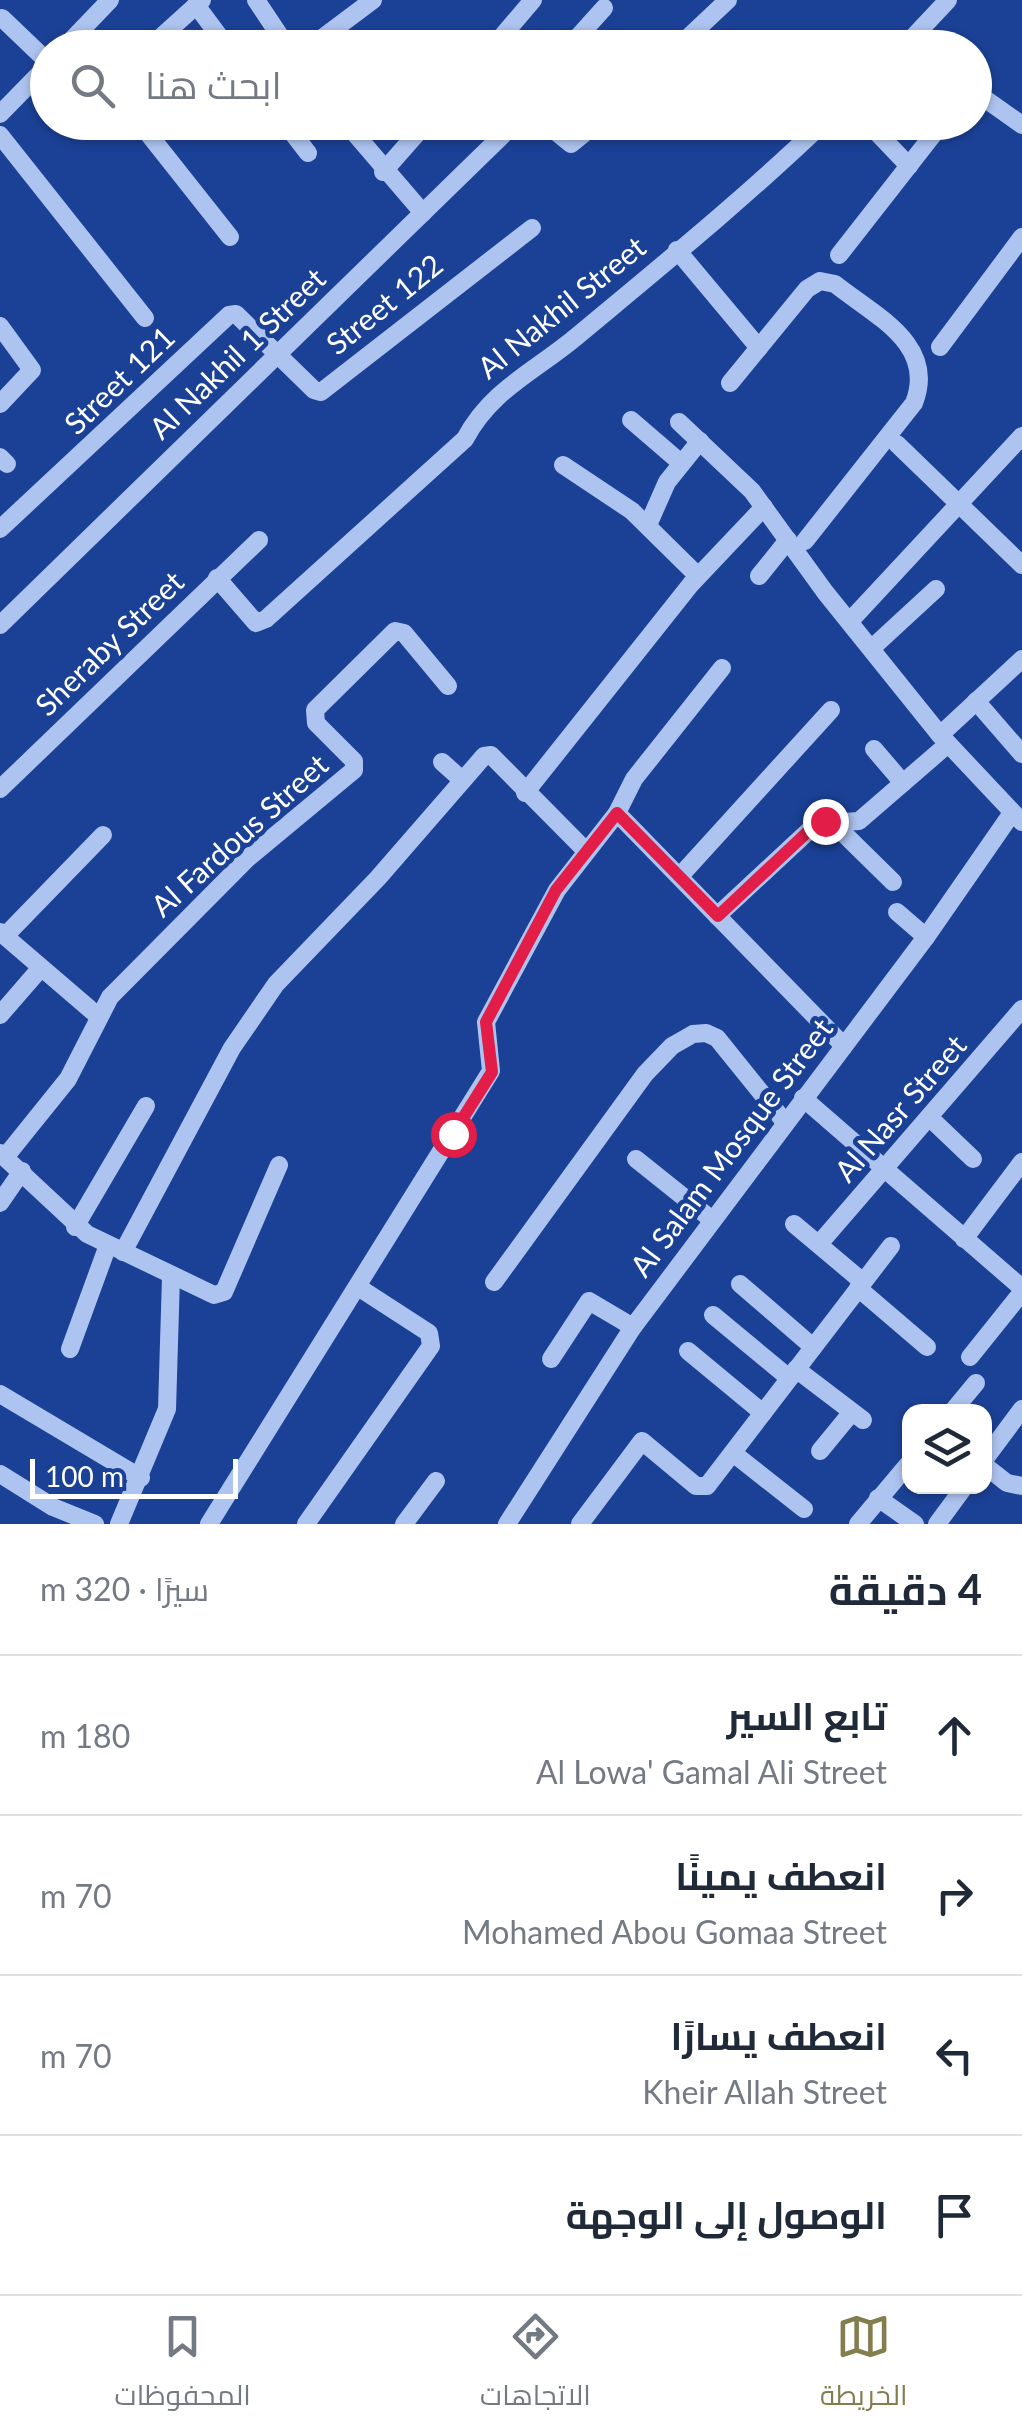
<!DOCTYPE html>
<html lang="ar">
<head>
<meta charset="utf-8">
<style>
	:root { --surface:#fff; --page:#f2f2f3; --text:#1f2937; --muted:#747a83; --line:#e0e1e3; --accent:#847e4f }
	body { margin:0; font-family:Lato,Cairo,sans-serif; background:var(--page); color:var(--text); direction:rtl }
	.controls { position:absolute; right:30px; bottom:30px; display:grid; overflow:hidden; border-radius:20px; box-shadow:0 2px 8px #0004 }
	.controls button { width:90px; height:90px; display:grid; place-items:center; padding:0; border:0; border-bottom:2px solid var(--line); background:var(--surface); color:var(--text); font:50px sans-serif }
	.scale { position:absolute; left:30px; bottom:25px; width:208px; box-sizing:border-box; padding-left:10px; border:5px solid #fff; border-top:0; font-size:28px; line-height:35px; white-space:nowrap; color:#fff; -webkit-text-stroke:8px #1b4196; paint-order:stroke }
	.stop { position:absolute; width:30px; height:30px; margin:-22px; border:8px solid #e11d48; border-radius:50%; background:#fff }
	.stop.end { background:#e11d48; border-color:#fff; box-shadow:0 2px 10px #0008 }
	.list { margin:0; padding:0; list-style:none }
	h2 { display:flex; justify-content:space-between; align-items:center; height:130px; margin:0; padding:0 40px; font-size:42px }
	h2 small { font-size:32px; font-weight:400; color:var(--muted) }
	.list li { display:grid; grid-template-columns:65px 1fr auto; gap:30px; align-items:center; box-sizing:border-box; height:160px; padding:0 40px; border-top:2px solid var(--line) }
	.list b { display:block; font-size:38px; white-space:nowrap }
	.list p { margin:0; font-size:32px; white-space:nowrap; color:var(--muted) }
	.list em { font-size:32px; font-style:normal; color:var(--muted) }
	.icon { flex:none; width:55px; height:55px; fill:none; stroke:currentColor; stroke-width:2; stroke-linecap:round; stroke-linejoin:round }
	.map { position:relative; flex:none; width:1022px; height:1524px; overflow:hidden; direction:ltr }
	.search { position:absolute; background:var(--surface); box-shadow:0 2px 8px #0004; left:30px; right:30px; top:30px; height:110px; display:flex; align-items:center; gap:25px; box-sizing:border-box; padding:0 35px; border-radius:55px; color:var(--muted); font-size:38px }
	.sheet { height:770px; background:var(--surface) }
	nav { display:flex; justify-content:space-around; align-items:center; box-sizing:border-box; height:140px; border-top:2px solid var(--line); background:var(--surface); font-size:28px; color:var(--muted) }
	nav a { display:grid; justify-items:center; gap:5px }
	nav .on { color:var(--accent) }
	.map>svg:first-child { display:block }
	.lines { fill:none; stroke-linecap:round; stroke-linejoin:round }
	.minor { stroke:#aec4f0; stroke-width:18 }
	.route { stroke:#e11d48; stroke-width:12 }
	.labels { text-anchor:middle; stroke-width:9; stroke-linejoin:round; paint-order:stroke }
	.street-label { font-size:30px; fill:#fff; stroke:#1b4196 }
</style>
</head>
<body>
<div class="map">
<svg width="1022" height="1524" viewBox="0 0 1022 1524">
	<rect width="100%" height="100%" fill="#1b4196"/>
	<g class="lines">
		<!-- minor -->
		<g class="minor">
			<path d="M256,0L288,48"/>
			<path d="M196,5L228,48"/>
			<path d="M2,18L48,62"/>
			<path d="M64,48L110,0"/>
			<path d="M149,48L202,0"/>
			<path d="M309,48L373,0"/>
			<path d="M492,48L533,0"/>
			<path d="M568,48L604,8"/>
			<path d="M677,48L728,0"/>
			<path d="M903,48L948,0"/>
			<path d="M974,91L1022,125"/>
			<path d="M0,114L48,65"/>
			<path d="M139,122L230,237"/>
			<path d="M284,122L308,153"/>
			<path d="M345,122L423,213"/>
			<path d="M544,122L571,144L598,122"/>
			<path d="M867,122L909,166"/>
			<path d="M0,135L145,318"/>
			<path d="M383,172L427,122"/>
			<path d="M677,250L759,348"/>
			<path d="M839,255L943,122"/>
			<path d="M0,326L32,370L0,404"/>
			<path d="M940,347L1022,237"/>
			<path d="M730,383L807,289L820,281L835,284C875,316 937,344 914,403L805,541"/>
			<path d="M631,420L681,463"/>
			<path d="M679,422L752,491L825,592L940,735L1022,822"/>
			<path d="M897,444L1022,565"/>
			<path d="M0,457L7,464"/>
			<path d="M563,465L632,511L698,576"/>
			<path d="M648,525L667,482L700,441"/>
			<path d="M0,529L229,315L236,314L314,390L321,392L532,228"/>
			<path d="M759,576L788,540"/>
			<path d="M217,578L256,623L266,619L465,439C491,390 534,372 576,337C660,267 745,198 824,122"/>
			<path d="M850,621L1022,436"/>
			<path d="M0,625L516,122"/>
			<path d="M872,648L936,589"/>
			<path d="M976,701L1022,754"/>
			<path d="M940,735L1022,659"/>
			<path d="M874,749L903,783"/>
			<path d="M442,762L461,779"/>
			<path d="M0,789L259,540"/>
			<path d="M525,793L691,584L764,507"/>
			<path d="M617,813L844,1046"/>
			<path d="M834,824L893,882"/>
			<path d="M680,876L831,710"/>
			<path d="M897,912L926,937"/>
			<path d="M717,916L816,824L859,821L948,744"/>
			<path d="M0,932L98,1016"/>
			<path d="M5,936L103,835"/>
			<path d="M0,1015L39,970"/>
			<path d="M803,1098L1022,1288"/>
			<path d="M930,1118L973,1159"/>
			<path d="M0,1153L87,1234L214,1295L224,1292L279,1165"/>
			<path d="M6,1156L68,1079L110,997L248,858L354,770V761L316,723L315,710L395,631L404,633L448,686"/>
			<path d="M636,1159L711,1219"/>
			<path d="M0,1203L22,1171"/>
			<path d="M794,1224L863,1282"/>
			<path d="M75,1227L146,1106"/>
			<path d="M964,1239L1022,1162"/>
			<path d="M819,1244L1022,1009"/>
			<path d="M123,1252L232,1048L276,984L378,878L484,756L491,755L586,851"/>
			<path d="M494,1282L645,1074L672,1046L693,1034L706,1033L717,1038L784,1121"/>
			<path d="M740,1284L813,1347"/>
			<path d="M858,1288L927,1347"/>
			<path d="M713,1315L789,1378"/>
			<path d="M70,1349L108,1245"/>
			<path d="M688,1351L763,1413"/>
			<path d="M970,1357L1022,1292"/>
			<path d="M551,1359L589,1301L633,1327"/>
			<path d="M796,1369L863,1420"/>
			<path d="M0,1394L141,1478"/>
			<path d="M952,1412L976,1383"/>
			<path d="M820,1451L852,1412"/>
			<path d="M733,1453L804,1509"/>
			<path d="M984,1460L1022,1409"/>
			<path d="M984,1465L1007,1483L1022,1486"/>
			<path d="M0,1474L53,1507L95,1524"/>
			<path d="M878,1498L915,1524"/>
			<path d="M119,1524L167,1409L171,1277"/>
			<path d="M209,1524L491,1071L486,1022L557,890L617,813L634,779L722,668"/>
			<path d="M306,1524L431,1346L429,1333L358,1287"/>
			<path d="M404,1524L436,1481"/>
			<path d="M507,1524L633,1327L926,937L1012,813"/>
			<path d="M580,1524L642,1441L696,1486H707L891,1246"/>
			<path d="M858,1524L910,1462"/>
			<path d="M937,1524L965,1486"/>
		</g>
	</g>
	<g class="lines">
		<!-- route -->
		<path class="route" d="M453,1134L492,1072L486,1022L556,890L617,813L718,916L816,824L825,821"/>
	</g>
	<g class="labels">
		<!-- street labels -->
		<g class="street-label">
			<text transform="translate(385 305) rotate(-39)" y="10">Street 122</text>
			<text transform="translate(562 308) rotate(-39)" y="10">Al Nakhil Street</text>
			<text transform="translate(238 354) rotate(-44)" y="10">Al Nakhil 1 Street</text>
			<text transform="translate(120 381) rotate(-44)" y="10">Street 121</text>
			<text transform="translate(110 644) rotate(-44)" y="10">Sheraby Street</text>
			<text transform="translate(240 836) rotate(-42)" y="10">Al Fardous Street</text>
			<text transform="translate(901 1109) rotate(-49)" y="10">Al Nasr Street</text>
			<text transform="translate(732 1148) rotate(-53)" y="10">Al Salam Mosque Street</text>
		</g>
	</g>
</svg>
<div class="controls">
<button><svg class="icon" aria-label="layers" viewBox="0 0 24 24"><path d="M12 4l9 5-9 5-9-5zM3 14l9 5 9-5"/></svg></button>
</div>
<div class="scale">100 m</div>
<div class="stop" style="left:453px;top:1134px"></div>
<div class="stop end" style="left:825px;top:821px"></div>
<div class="search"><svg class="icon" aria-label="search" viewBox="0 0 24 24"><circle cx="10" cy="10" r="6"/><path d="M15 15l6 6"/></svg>ابحث هنا</div>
</div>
<section class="sheet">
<h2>4 دقيقة<small>سيرًا · 320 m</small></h2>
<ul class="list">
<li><svg class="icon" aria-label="ahead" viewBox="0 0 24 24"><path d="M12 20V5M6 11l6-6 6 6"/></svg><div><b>تابع السير</b><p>Al Lowa' Gamal Ali Street</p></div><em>180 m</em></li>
<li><svg class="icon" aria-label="right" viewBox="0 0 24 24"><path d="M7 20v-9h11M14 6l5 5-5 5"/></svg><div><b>انعطف يمينًا</b><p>Mohamed Abou Gomaa Street</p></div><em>70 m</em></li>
<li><svg class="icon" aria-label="left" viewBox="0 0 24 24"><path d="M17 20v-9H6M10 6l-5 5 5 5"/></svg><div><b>انعطف يسارًا</b><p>Kheir Allah Street</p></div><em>70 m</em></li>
<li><svg class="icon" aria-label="arrive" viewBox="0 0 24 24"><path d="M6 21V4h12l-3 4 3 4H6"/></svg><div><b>الوصول إلى الوجهة</b></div></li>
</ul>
</section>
<nav>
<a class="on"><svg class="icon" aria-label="map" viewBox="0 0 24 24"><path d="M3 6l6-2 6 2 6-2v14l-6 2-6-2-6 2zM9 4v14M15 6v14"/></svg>الخريطة</a>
<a><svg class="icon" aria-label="directions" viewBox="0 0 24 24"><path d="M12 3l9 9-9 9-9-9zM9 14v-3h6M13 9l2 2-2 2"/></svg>الاتجاهات</a>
<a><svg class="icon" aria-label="saved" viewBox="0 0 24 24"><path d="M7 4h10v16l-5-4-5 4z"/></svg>المحفوظات</a>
</nav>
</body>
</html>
